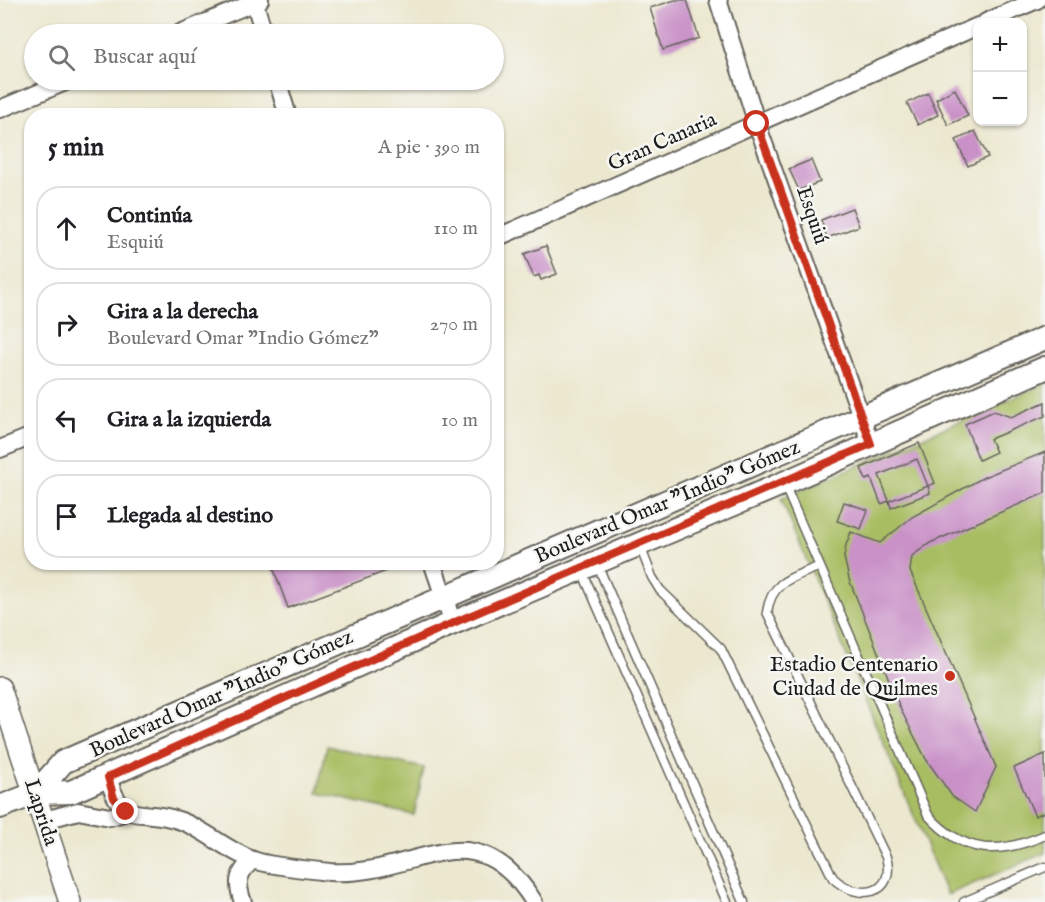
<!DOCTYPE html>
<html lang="es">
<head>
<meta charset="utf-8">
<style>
	:root { --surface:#fff; --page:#f2f2f2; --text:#202124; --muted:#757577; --line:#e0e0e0 }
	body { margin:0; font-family:"IM FELL English",serif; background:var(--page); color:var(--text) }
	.controls { position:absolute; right:18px; top:18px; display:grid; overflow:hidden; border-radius:12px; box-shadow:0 2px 4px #0004 }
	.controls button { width:54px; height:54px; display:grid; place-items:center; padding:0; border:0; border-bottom:2px solid var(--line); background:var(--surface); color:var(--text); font:30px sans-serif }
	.stop { position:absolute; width:18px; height:18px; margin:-14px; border:4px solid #c8321e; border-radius:50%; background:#fff }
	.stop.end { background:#c8321e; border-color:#fff; box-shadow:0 2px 6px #0008 }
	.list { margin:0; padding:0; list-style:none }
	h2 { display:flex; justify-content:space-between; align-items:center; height:78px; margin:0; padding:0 24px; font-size:26px }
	h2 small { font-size:20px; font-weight:400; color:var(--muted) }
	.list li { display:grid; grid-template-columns:39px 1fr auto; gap:18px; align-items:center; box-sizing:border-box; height:84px; margin:0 12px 12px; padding:0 12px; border:2px solid var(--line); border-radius:24px }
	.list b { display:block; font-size:22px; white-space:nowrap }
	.list p { margin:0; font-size:20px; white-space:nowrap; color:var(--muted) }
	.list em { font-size:20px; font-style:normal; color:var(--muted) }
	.icon { flex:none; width:33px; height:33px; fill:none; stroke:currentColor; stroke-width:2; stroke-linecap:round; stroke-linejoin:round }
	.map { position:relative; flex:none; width:1045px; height:902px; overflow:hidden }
	.search { position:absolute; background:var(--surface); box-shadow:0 2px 4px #0004; left:24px; top:24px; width:480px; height:66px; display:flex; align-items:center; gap:15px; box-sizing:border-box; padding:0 21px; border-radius:33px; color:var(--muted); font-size:22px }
	.panel { position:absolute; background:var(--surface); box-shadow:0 2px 4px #0004; left:24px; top:108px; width:480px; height:462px; border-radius:24px }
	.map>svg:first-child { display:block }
	.green { fill:#a8bd62; stroke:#626c3f; stroke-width:1.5 }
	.building { fill:#c991c7; fill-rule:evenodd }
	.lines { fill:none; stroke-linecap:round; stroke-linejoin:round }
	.service-casing { stroke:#65635b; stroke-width:11 }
	.minor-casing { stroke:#65635b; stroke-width:20 }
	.tertiary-casing { stroke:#65635b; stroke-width:24 }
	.secondary-casing { stroke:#65635b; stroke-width:26 }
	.service { stroke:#fff; stroke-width:8 }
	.minor { stroke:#fff; stroke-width:16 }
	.tertiary { stroke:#fff; stroke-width:21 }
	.secondary { stroke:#fff; stroke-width:22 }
	.route { stroke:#c8321e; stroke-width:8 }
	.poi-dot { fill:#c8321e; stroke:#f6f6f2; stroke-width:2 }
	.labels { text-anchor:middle; stroke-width:5; stroke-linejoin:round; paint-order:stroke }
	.street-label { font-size:21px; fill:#1c1c1c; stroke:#f6f6f2 }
	.poi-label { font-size:21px; fill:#1c1c1c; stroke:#f6f6f2; text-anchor:end }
</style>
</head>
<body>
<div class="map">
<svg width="1045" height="902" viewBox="0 0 1045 902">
	<rect width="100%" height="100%" fill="#f6f6f2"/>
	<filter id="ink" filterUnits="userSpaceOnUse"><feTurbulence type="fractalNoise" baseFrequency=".0167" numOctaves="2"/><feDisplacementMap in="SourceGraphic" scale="12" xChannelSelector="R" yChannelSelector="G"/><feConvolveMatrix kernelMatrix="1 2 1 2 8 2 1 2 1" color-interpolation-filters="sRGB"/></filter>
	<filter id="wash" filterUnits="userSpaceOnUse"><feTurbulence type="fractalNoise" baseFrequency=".008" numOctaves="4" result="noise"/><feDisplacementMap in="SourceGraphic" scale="24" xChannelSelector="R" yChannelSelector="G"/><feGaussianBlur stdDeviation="1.35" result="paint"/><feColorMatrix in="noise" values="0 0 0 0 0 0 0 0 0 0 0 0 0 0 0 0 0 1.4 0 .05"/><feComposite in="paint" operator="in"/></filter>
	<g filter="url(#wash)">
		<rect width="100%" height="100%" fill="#ece8d0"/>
		<!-- green -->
		<g class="green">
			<path d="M1045,384V853L947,895L781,499Z"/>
			<path d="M327,746L424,768L414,815L317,793Z"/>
		</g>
		<g id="blocks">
			<!-- building -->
			<g class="building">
				<path d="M675,0H687L699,38L663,50L650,8Z"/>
				<path d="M955,89L968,116L948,125L936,99Z"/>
				<path d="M928,93L938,115L918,125L907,103Z"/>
				<path d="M975,131L988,157L968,166L956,140Z"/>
				<path d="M811,160L820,182L799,190L789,169Z"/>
				<path d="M852,208L859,226L827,238L821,220Z"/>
				<path d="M546,246L557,274L541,280L539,275L534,277L524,254Z"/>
				<path d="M1045,402V416L990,439L996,452L979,460L965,424L994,411L1011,417Z"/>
				<path d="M919,443L935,483L928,486L930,493L891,508L889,501L881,504L871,478L866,480L861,468ZM917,459L928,486L889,501L879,475Z"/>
				<path d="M1045,452V493L930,543L912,556L910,571L996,767L975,812L952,796L926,759L901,710L849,579L844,557L846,545L851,532L880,543L912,517L984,477Z"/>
				<path d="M844,502L868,510L861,529L837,521Z"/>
				<path d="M271,562H405V564L288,608Z"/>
				<path d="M1045,754V812L1035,816L1014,768Z"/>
			</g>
		</g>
	</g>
	<g filter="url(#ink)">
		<use href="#blocks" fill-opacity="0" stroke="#65635b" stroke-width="1.5"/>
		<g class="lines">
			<!-- service casing -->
			<g class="service-casing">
				<g id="service">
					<path d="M784,484L928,815C964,855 999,855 1045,835"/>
					<path d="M640,546L652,577L660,590L721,649L833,878C858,902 897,895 886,857L767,612C772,580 792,578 818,567"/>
					<path d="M597,564L744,902"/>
					<path d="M581,569L727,902"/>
					<path d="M964,902L1045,867"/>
				</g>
			</g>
			<!-- minor casing -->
			<g class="minor-casing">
				<g id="minor">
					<path d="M254,0L264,34"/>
					<path d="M718,0L757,124L871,444"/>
					<path d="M986,22L1037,0"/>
					<path d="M178,34L260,0"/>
					<path d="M277,80L288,116"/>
					<path d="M0,109L70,80"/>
					<path d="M496,238L978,26"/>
					<path d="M0,449L32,436"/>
					<path d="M432,562L453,623"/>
					<path d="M108,777C123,829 139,806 181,821C206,830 227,851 253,860C269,866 311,870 330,872C416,878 473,804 534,902"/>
					<path d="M45,820L78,811L110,817L126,812"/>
					<path d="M243,902C236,883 237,873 253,860"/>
				</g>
			</g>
			<!-- tertiary casing -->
			<g class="tertiary-casing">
				<path id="tertiary" d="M0,688L70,902"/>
			</g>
			<!-- secondary casing -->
			<g class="secondary-casing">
				<g id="secondary">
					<path d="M36,793L63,762L1045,338"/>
					<path d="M0,807L36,793L71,792L453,623L784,483L1045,368"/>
				</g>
			</g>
			<!-- service -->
			<use href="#service" class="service"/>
			<!-- minor -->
			<use href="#minor" class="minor"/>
			<!-- tertiary -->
			<use href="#tertiary" class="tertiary"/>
			<!-- secondary -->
			<use href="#secondary" class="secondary"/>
		</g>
	</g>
	<g class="lines" filter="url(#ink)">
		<!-- route -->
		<path class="route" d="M126,812L114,798L108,777L453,623L871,444L757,124"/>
	</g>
	<!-- markers -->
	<circle class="poi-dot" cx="950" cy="676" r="6"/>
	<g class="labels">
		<!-- street labels -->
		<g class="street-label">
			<text transform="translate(662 141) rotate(-24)" y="7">Gran Canaria</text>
			<text transform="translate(813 215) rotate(71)" y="7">Esquiú</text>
			<text transform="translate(667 501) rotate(-23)" y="7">Boulevard Omar "Indio" Gómez</text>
			<text transform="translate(221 693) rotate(-24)" y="7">Boulevard Omar "Indio" Gómez</text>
			<text transform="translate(42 812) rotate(72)" y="7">Laprida</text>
		</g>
		<!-- poi labels -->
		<g class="poi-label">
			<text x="938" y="671">Estadio Centenario<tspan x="938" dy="24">Ciudad de Quilmes</tspan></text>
		</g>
	</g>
</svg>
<div class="controls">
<button>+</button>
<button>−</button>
</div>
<div class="stop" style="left:757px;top:124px"></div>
<div class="stop end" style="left:126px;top:812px"></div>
<div class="search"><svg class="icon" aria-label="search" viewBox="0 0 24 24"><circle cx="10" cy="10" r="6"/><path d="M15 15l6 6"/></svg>Buscar aquí</div>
<section class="panel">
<h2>5 min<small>A pie · 390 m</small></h2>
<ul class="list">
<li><svg class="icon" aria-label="ahead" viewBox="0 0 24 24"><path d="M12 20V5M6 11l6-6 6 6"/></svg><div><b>Continúa</b><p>Esquiú</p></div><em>110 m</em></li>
<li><svg class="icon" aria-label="right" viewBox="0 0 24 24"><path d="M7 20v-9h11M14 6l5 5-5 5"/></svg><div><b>Gira a la derecha</b><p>Boulevard Omar &quot;Indio Gómez&quot;</p></div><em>270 m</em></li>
<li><svg class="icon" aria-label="left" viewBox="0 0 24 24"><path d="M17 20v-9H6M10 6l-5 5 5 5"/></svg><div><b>Gira a la izquierda</b></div><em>10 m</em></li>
<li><svg class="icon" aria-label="arrive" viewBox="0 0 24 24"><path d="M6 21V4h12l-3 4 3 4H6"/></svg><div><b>Llegada al destino</b></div></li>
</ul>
</section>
</div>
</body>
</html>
